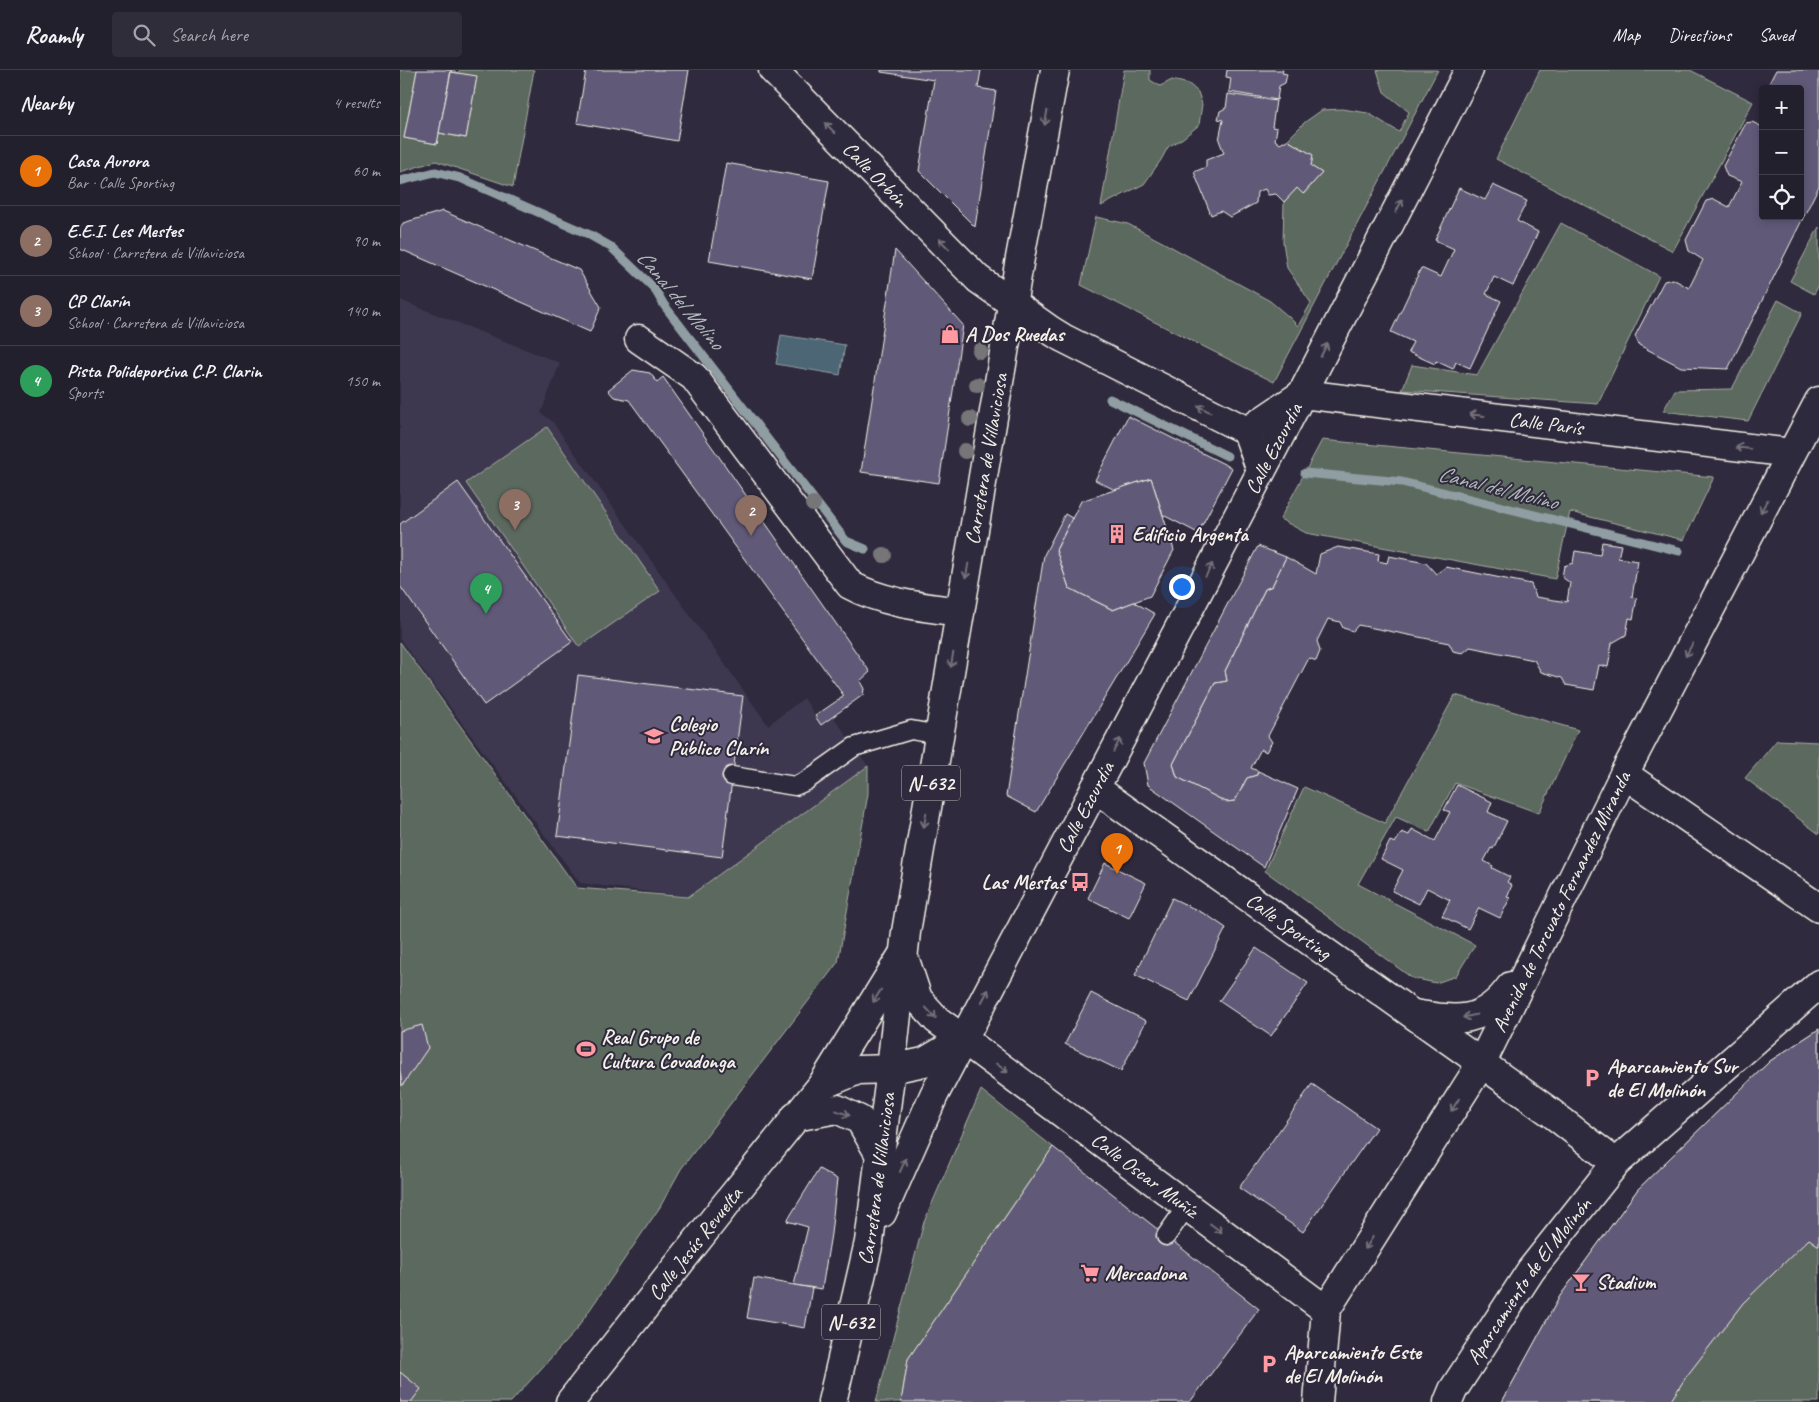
<!DOCTYPE html>
<html lang="en">
<head>
<meta charset="utf-8">
<style>
	:root { --surface:#23202e; --page:#2f2d3a; --text:#f1f3f6; --muted:#a3a3aa; --line:#403e4a; --accent:#d93025 }
	body { margin:0; font-family:Caveat,sans-serif; background:var(--page); color:var(--text) }
	.controls { position:absolute; right:15px; top:15px; display:grid; overflow:hidden; border-radius:5px; box-shadow:0 2px 8px #0003 }
	.controls button { width:45px; height:45px; display:grid; place-items:center; padding:0; border:0; border-bottom:1px solid var(--line); background:var(--surface); color:var(--text); font:25px sans-serif }
	.you { position:absolute; left:781px; top:516px; width:18px; height:18px; margin:-12px; border:4px solid #fff; border-radius:50%; background:#1a73e8; box-shadow:0 0 0 8px #1a73e833 }
	.badge { display:grid; place-items:center; width:32px; height:32px; border-radius:50%; background:var(--accent); color:#fff; font-size:16px; font-weight:700 }
	.pin { position:absolute; translate:-50% -41px; filter:drop-shadow(0 1px 2px #0008) }
	.pin::after { content:''; position:absolute; top:26px; width:18px; height:15px; background:inherit; clip-path:polygon(0 0,100% 0,50% 100%) }
	.list { margin:0; padding:0; list-style:none }
	h2 { display:flex; justify-content:space-between; align-items:center; height:65px; margin:0; padding:0 20px; font-size:21px }
	h2 small { font-size:16px; font-weight:400; color:var(--muted) }
	.list li { display:grid; grid-template-columns:32px 1fr auto; gap:15px; align-items:center; box-sizing:border-box; height:70px; padding:0 20px; border-top:1px solid var(--line) }
	.list b { display:block; font-size:19px; white-space:nowrap }
	.list p { margin:0; font-size:16px; white-space:nowrap; color:var(--muted) }
	.list em { font-size:16px; font-style:normal; color:var(--muted) }
	.icon { flex:none; width:28px; height:28px; fill:none; stroke:currentColor; stroke-width:2; stroke-linecap:round; stroke-linejoin:round }
	.map { position:relative; flex:none; width:1419px; height:1332px; overflow:hidden }
	header { display:flex; align-items:center; gap:30px; box-sizing:border-box; height:70px; padding:0 25px; background:var(--surface); border-bottom:1px solid var(--line) }
	header strong { font-size:24px }
	nav { display:flex; gap:28px; margin-inline-start:auto; font-size:18px }
	.search { width:350px; height:45px; background:var(--page); display:flex; align-items:center; gap:12px; box-sizing:border-box; padding:0 18px; border-radius:5px; color:var(--muted); font-size:19px }
	main { display:flex }
	aside { flex:1; background:var(--surface) }
	.map>svg:first-child { display:block }
	.built { fill:#3e384f }
	.green { fill:#5c695f; stroke:#a8ada4 }
	.water { fill:#4d6675; stroke:#909ea3 }
	.lines { fill:none; stroke-linecap:round; stroke-linejoin:round }
	.stream { stroke:#909ea3; stroke-width:9 }
	.building { fill:#605a78; stroke:#f4f1e8 }
	.service-casing { stroke:#f4f1e8; stroke-width:21 }
	.minor-casing { stroke:#f4f1e8; stroke-width:31 }
	.primary-casing { stroke:#f4f1e8; stroke-width:31 }
	.service { stroke:#2f2a3d; stroke-width:18 }
	.minor { stroke:#2f2a3d; stroke-width:28 }
	.primary { stroke:#2f2a3d; stroke-width:28 }
	.tree { fill:#767679 }
	.oneway { stroke:#747079 }
	.labels { text-anchor:middle; stroke-width:4; stroke-linejoin:round; paint-order:stroke }
	.shield { fill:#2f2a3d; stroke:#b9b5b5; stroke-width:1 }
	.shield-label { font-size:20px; font-weight:bold; fill:#f4f1e8 }
	.street-label { font-size:21px; fill:#f4f1e8; stroke:#2f2a3d }
	.poi-label { font-size:21px; font-weight:bold; fill:#f4f1e8; stroke:#2f2a3d; text-anchor:start }
	.water-label { font-size:22px; font-style:italic; fill:#b1b9ba; stroke:#2f2a3d }
</style>
</head>
<body>
<header>
<strong>Roamly</strong>
<div class="search"><svg class="icon" aria-label="search" viewBox="0 0 24 24"><circle cx="10" cy="10" r="6"/><path d="M15 15l6 6"/></svg>Search here</div>
<nav><a>Map</a><a>Directions</a><a>Saved</a></nav>
</header>
<main>
<aside>
<h2>Nearby<small>4 results</small></h2>
<ul class="list">
<li><span class="badge" style="background:#e8710a">1</span><div><b>Casa Aurora</b><p>Bar · Calle Sporting</p></div><em>60 m</em></li>
<li><span class="badge" style="background:#8d6e63">2</span><div><b>E.E.I. Les Mestes</b><p>School · Carretera de Villaviciosa</p></div><em>90 m</em></li>
<li><span class="badge" style="background:#8d6e63">3</span><div><b>CP Clarín</b><p>School · Carretera de Villaviciosa</p></div><em>140 m</em></li>
<li><span class="badge" style="background:#2e9e5b">4</span><div><b>Pista Polideportiva C.P. Clarin</b><p>Sports</p></div><em>150 m</em></li>
</ul>
</aside>
<div class="map">
<svg width="1419" height="1332" viewBox="0 0 1419 1332">
	<rect width="100%" height="100%" fill="#2f2a3d"/>
	<filter id="ink" filterUnits="userSpaceOnUse"><feTurbulence type="fractalNoise" baseFrequency=".02" numOctaves="2"/><feDisplacementMap in="SourceGraphic" scale="10" xChannelSelector="R" yChannelSelector="G"/><feConvolveMatrix kernelMatrix="1 2 1 2 8 2 1 2 1" color-interpolation-filters="sRGB"/></filter>
	<g filter="url(#ink)">
		<!-- built -->
		<path class="built" d="M0,230L160,293L141,343L152,351L368,655L404,628L421,655L433,646L468,696L288,827L180,813L0,569Z"/>
		<!-- green -->
		<g class="green">
			<path d="M0,0H17L4,68L37,74L39,63L66,68L77,7L51,2V0H54L57,3L60,0H134L113,117L36,91L0,102Z"/>
			<path d="M724,0H750V10L760,16L772,10L789,14L798,22L802,34L799,55L783,68L768,77L761,90L744,114L701,136Z"/>
			<path d="M977,0H1038L874,312L681,215L696,147L728,154L766,174L870,231L889,247L898,256L911,233L887,198L883,172L884,132L897,118L904,124L922,103L911,96L913,85L887,70L905,52L922,40L942,39L968,43L999,62L1009,42L984,22Z"/>
			<path d="M1140,0H1290L1353,32L1273,181L1096,89Z"/>
			<path d="M1161,153L1259,206L1198,334L1002,320L1012,295L1077,305Z"/>
			<path d="M1419,157V215L1414,224L1390,211Z"/>
			<path d="M1378,230L1402,243L1348,351L1263,341L1275,320L1332,319Z"/>
			<path d="M147,357L260,521L179,577L66,413Z"/>
			<path d="M922,370L1314,407L1284,470L1170,442L1155,509L906,463L880,449Z"/>
			<path d="M0,572L177,818L288,827L468,696V724L438,892L281,1099L260,1137L176,1260L111,1332H0Z"/>
			<path d="M1055,625L1178,660L1139,743L1055,713L1029,762L996,747L958,814L1075,875L1056,906L1036,913L1012,908L865,801L904,717L985,753Z"/>
			<path d="M1377,670L1419,672V764L1345,708Z"/>
			<path d="M1419,959V1332H1102L1160,1226L1238,1119L1370,991Z"/>
			<path d="M581,1020L653,1077L508,1289L501,1332H476L524,1152Z"/>
		</g>
		<!-- water -->
		<path class="water" d="M381,265L445,275L440,305L376,294Z"/>
		<g class="lines">
			<!-- stream -->
			<g class="stream">
				<path d="M0,111L35,102L60,108L188,164L211,177L254,218L264,235L446,471L465,479"/>
				<path d="M710,329L827,386"/>
				<path d="M905,403L1002,412L1279,481"/>
			</g>
		</g>
		<!-- building -->
		<g class="building">
			<path d="M17,0H51L37,74L4,68Z"/>
			<path d="M186,0H289L277,71L177,53Z"/>
			<path d="M481,0H581L578,18L596,21L575,157L519,101L534,10L481,2Z"/>
			<path d="M827,0H883L882,3L887,4L885,13L879,16L877,30L829,22L831,8L826,7Z"/>
			<path d="M1376,0H1419V116L1328,299L1281,297L1239,275L1235,266L1264,211L1273,209L1289,218L1303,190L1289,181L1286,170L1306,131L1314,129L1329,137L1342,112L1327,106L1323,96L1346,53L1352,52L1363,57V146H1400V19H1366Z"/>
			<path d="M51,2L77,6L66,68L39,63Z"/>
			<path d="M828,24L876,31L872,57L877,58L875,70L880,74L887,70L913,85L911,96L922,103L903,124L897,118L884,132L876,124L868,125L865,119L857,122L856,133L830,147L821,141L811,145L794,102L806,97V90L824,83L819,70L823,50L818,49L820,41L826,38Z"/>
			<path d="M326,93L429,111L412,209L309,191Z"/>
			<path d="M1093,115L1127,131L1117,151L1138,162L1113,216L1094,207L1086,224L1101,231L1070,298L1056,292L1053,299L1036,291L1035,294L1008,282L1013,272L991,262L1021,198L1041,207L1054,179L1035,170L1059,118L1085,130Z"/>
			<path d="M43,141L179,200L201,237L190,262L0,179V159L3,153Z"/>
			<path d="M495,180L563,255L539,413L461,402Z"/>
			<path d="M233,300L250,303L257,312L263,307L470,602L460,611L464,619L463,625L421,655L415,646L444,626L229,330L214,327L208,320Z"/>
			<path d="M728,346L832,398L798,463L763,445L751,408L715,420L695,410Z"/>
			<path d="M751,408L774,480L750,526L713,540L669,518L656,480L681,431Z"/>
			<path d="M58,412L172,572L84,635L0,516V454Z"/>
			<path d="M665,444L672,448L656,480L669,518L713,540L734,532L755,544L636,742L606,726L644,485Z"/>
			<path d="M1202,472L1221,475L1218,488L1238,491L1232,527L1237,528L1233,549L1229,548L1226,565L1212,573L1208,597L1199,595L1194,620L1166,615L1162,608L1141,602L1134,590L1070,577L1063,583L1053,581L1049,573L958,555L953,561L943,558L940,552L928,549L917,571L920,581L916,591L909,588L868,666L872,672L866,682L861,679L851,698L858,701L857,705L847,708L835,731L826,732L777,707L773,694L815,613L827,611L825,601L865,519L872,516L886,487L916,504L920,484L938,477L979,484L978,491L987,493L989,486L1026,493L1036,504L1046,497L1131,514L1136,527L1167,532L1170,513L1162,507L1164,496L1173,493L1175,481L1200,485Z"/>
			<path d="M858,476L886,487L872,516L865,519L825,601L827,611L815,613L773,694L777,707L826,732L835,731L847,708L857,705L858,701L898,719L864,797L748,715L744,693Z"/>
			<path d="M178,605L343,626L322,787L157,766Z"/>
			<path d="M1057,715L1092,732L1088,742L1107,751L1093,779L1091,778L1084,791L1093,796L1092,798L1110,807L1107,812L1112,815L1107,827L1110,828L1100,848L1079,838L1068,859L1042,846L1050,830L1027,818L1019,834L992,821L1003,800L981,789L990,771L995,773L1002,762L1009,765L1012,759L1035,771L1050,742L1044,740Z"/>
			<path d="M705,793L746,813L729,848L688,828Z"/>
			<path d="M772,828L807,845L826,858L789,931L735,905Z"/>
			<path d="M856,878L908,913L871,966L819,931Z"/>
			<path d="M691,923L746,951L721,1001L665,974Z"/>
			<path d="M22,955L28,978L2,1016L0,1000V961Z"/>
			<path d="M1419,959V1176L1409,1169L1343,1233L1286,1307L1270,1332H1102L1160,1226L1238,1119L1370,991Z"/>
			<path d="M912,1014L976,1058L903,1162L839,1118Z"/>
			<path d="M653,1077L859,1239L790,1332H501L508,1289Z"/>
			<path d="M419,1099L437,1109L431,1164L422,1219L394,1215L408,1157L387,1151Z"/>
			<path d="M354,1208L412,1218L405,1258L347,1248Z"/>
			<path d="M0,1302L21,1319L11,1332H0Z"/>
		</g>
		<g class="lines">
			<!-- service casing -->
			<g class="service-casing">
				<g id="service">
					<path d="M332,706L395,716L406,711L454,677L511,660L539,665"/>
					<path d="M766,1166L787,1136"/>
				</g>
			</g>
			<!-- minor casing -->
			<g class="minor-casing">
				<g id="minor">
					<path id="s1" d="M373,0L578,209L650,260L663,268L847,361L861,401"/>
					<path d="M239,269L294,307L450,515C483,533 523,537 560,542"/>
					<path id="s2" d="M847,361L902,324L1391,383"/>
					<path d="M1224,704L1419,838"/>
					<path id="s3" d="M695,718L1150,1042L1216,1093"/>
					<path d="M1014,944C1058,951 1083,955 1111,916"/>
					<path id="s4" d="M422,1015L458,1000L491,999L524,992L563,969L926,1240"/>
					<path d="M395,1047L437,1039L460,1050L480,1085"/>
					<path id="s5" d="M170,1332L322,1139L422,1015L503,884"/>
					<path id="s6" d="M918,1332L926,1240L1081,994L1224,704L1419,331"/>
					<path id="s7" d="M1048,1332L1053,1320L1131,1200L1216,1093L1419,914"/>
				</g>
			</g>
			<!-- primary casing -->
			<g class="primary-casing">
				<g id="primary">
					<path d="M506,893L518,929L537,950L563,969"/>
					<path id="s8" d="M482,1143L534,1025L902,324L1069,0"/>
					<path id="s9" d="M432,1332L469,1172L491,999L506,862L620,188L655,0"/>
				</g>
			</g>
			<!-- service -->
			<use href="#service" class="service"/>
			<!-- minor -->
			<use href="#minor" class="minor"/>
			<!-- primary -->
			<use href="#primary" class="primary"/>
		</g>
		<!-- trees -->
		<g class="tree">
			<circle cx="580" cy="281" r="8"/>
			<circle cx="577" cy="315" r="8"/>
			<circle cx="570" cy="349" r="8"/>
			<circle cx="565" cy="381" r="8"/>
			<circle cx="413" cy="434" r="8"/>
			<circle cx="484" cy="485" r="8"/>
		</g>
		<!-- one-way arrows -->
		<defs><path id="oneway-shaft" d="M-6 0H5M1.5-3L5.5 0L1.5 3" fill="none" stroke-width="1.6" stroke-linecap="round" stroke-linejoin="round" transform="scale(1.25)"/></defs>
		<g class="oneway">
			<use href="#oneway-shaft" transform="translate(646 48) rotate(100)"/>
			<use href="#oneway-shaft" transform="translate(430 58) rotate(-135)"/>
			<use href="#oneway-shaft" transform="translate(999 136) rotate(-63)"/>
			<use href="#oneway-shaft" transform="translate(544 174) rotate(-135)"/>
			<use href="#oneway-shaft" transform="translate(924 280) rotate(-63)"/>
			<use href="#oneway-shaft" transform="translate(804 339) rotate(-153)"/>
			<use href="#oneway-shaft" transform="translate(1077 345) rotate(-173)"/>
			<use href="#oneway-shaft" transform="translate(1343 378) rotate(-173)"/>
			<use href="#oneway-shaft" transform="translate(1364 436) rotate(118)"/>
			<use href="#oneway-shaft" transform="translate(809 500) rotate(-62)"/>
			<use href="#oneway-shaft" transform="translate(567 501) rotate(100)"/>
			<use href="#oneway-shaft" transform="translate(1289 580) rotate(118)"/>
			<use href="#oneway-shaft" transform="translate(552 590) rotate(100)"/>
			<use href="#oneway-shaft" transform="translate(717 675) rotate(-62)"/>
			<use href="#oneway-shaft" transform="translate(525 750) rotate(100)"/>
			<use href="#oneway-shaft" transform="translate(477 926) rotate(122)"/>
			<use href="#oneway-shaft" transform="translate(585 926) rotate(-62)"/>
			<use href="#oneway-shaft" transform="translate(531 943) rotate(47)"/>
			<use href="#oneway-shaft" transform="translate(1070 946) rotate(169)"/>
			<use href="#oneway-shaft" transform="translate(602 998) rotate(37)"/>
			<use href="#oneway-shaft" transform="translate(1055 1035) rotate(122)"/>
			<use href="#oneway-shaft" transform="translate(443 1043) rotate(20)"/>
			<use href="#oneway-shaft" transform="translate(503 1095) rotate(-66)"/>
			<use href="#oneway-shaft" transform="translate(816 1158) rotate(37)"/>
			<use href="#oneway-shaft" transform="translate(969 1173) rotate(122)"/>
		</g>
	</g>
	<!-- icons -->
	<defs>
		<g id="shop-bare" transform="scale(1.5)"><path d="M-5-2.5h2.3a2.7 3.5 0 0 1 5.4 0H5L5.5 6h-11ZM-1.5-2.5h3a1.5 2.3 0 0 0-3 0Z" fill="#ff9aa2" stroke="#2f2a3d" stroke-width="2.5" paint-order="stroke"/></g>
		<g id="building-bare" transform="scale(1.5)"><path d="M-4-6H4V6H1V3H-1V6H-4ZM-2.5-4.3h1.7v1.8h-1.7ZM.8-4.3h1.7v1.8H.8ZM-2.5-1h1.7V.8h-1.7ZM.8-1h1.7V.8H.8Z" fill="#ff9aa2" stroke="#2f2a3d" stroke-width="2.5" paint-order="stroke"/></g>
		<g id="school-bare" transform="scale(1.5)"><path d="M0-5L7-2L0 1L-7-2ZM-4 1L0 2.5L4 1V4Q0 6-4 4Z" fill="#ff9aa2" stroke="#2f2a3d" stroke-width="2.5" paint-order="stroke"/></g>
		<g id="bus-bare" transform="scale(1.5)"><path d="M-5-6H5V4H4V6H2V4H-2V6H-4V4H-5ZM-3.5-4V0h7V-4ZM-3.5 1.2v1.5H-2V1.2ZM2 1.2v1.5H3.5V1.2Z" fill="#ff9aa2" stroke="#2f2a3d" stroke-width="2.5" paint-order="stroke"/></g>
		<g id="stadium-bare" transform="scale(1.5)"><path d="M0-5a6.5 5 0 1 0 0 10a6.5 5 0 1 0 0-10ZM-3.5-1.8h7v3.6h-7Z" fill="#ff9aa2" stroke="#2f2a3d" stroke-width="2.5" paint-order="stroke"/></g>
		<g id="parking-bare" transform="scale(1.5)"><path d="M-3.5-5.5H1a3.5 3.5 0 0 1 0 7H-1V5.5H-3.5ZM-1-3.4V-.6H.8a1.4 1.4 0 0 0 0-2.8Z" fill="#ff9aa2" stroke="#2f2a3d" stroke-width="2.5" paint-order="stroke"/></g>
		<g id="supermarket-bare" transform="scale(1.5)"><path d="M-6-5.5h2.5l.6 2H6L4.5 2H-2.5L-4.4-4H-6ZM-1.5 3.2a1.3 1.3 0 1 0 .1 0ZM3 3.2a1.3 1.3 0 1 0 .1 0Z" fill="#ff9aa2" stroke="#2f2a3d" stroke-width="2.5" paint-order="stroke"/></g>
		<g id="bar-bare" transform="scale(1.5)"><path d="M-6-5H6L.8 .8V4.5H3.5V6h-7V4.5H-.8V.8Z" fill="#ff9aa2" stroke="#2f2a3d" stroke-width="2.5" paint-order="stroke"/></g>
	</defs>
	<g fill-rule="evenodd">
		<use href="#shop-bare" x="550" y="264"/>
		<use href="#building-bare" x="717" y="464"/>
		<use href="#school-bare" x="254" y="666"/>
		<use href="#bus-bare" x="680" y="812"/>
		<use href="#stadium-bare" x="186" y="979"/>
		<use href="#parking-bare" x="1192" y="1008"/>
		<use href="#supermarket-bare" x="690" y="1203"/>
		<use href="#bar-bare" x="1181" y="1212"/>
		<use href="#parking-bare" x="869" y="1294"/>
	</g>
	<g class="labels">
		<!-- shield labels -->
		<g class="shield">
			<rect x="502" y="695.5" width="58" height="35" rx="4"/>
			<rect x="422" y="1234.5" width="58" height="35" rx="4"/>
		</g>
		<g class="shield-label">
			<text x="531" y="720">N-632</text>
			<text x="451" y="1259">N-632</text>
		</g>
		<!-- street labels -->
		<g class="street-label">
			<text dy="7" stroke="none"><textPath href="#s1" startOffset="146">Calle Orbón</textPath></text>
			<text dy="7" stroke="none"><textPath href="#s2" startOffset="312">Calle París</textPath></text>
			<text dy="7" stroke="none"><textPath href="#s8" startOffset="859">Calle Ezcurdia</textPath></text>
			<text dy="7" stroke="none"><textPath href="#s9" startOffset="956">Carretera de Villaviciosa</textPath></text>
			<text dy="7" stroke="none"><textPath href="#s8" startOffset="454">Calle Ezcurdia</textPath></text>
			<text dy="7" stroke="none"><textPath href="#s6" startOffset="564">Avenida de Torcuato Fernandez Miranda</textPath></text>
			<text dy="7" stroke="none"><textPath href="#s3" startOffset="238">Calle Sporting</textPath></text>
			<text dy="7" stroke="none"><textPath href="#s4" startOffset="378">Calle Oscar Muñíz</textPath></text>
			<text dy="7" stroke="none"><textPath href="#s9" startOffset="228">Carretera de Villaviciosa</textPath></text>
			<text dy="7" stroke="none"><textPath href="#s5" startOffset="202">Calle Jesús Revuelta</textPath></text>
			<text dy="7" stroke="none"><textPath href="#s7" startOffset="146">Aparcamiento de El Molinón</textPath></text>
		</g>
		<!-- poi labels -->
		<g class="poi-label">
			<text x="565" y="271">A Dos Ruedas</text>
			<text x="732" y="471">Edificio Argenta</text>
			<text x="269" y="661">Colegio<tspan x="269" dy="24">Público Clarín</tspan></text>
			<text x="665" y="819" text-anchor="end">Las Mestas</text>
			<text x="201" y="974">Real Grupo de<tspan x="201" dy="24">Cultura Covadonga</tspan></text>
			<text x="1207" y="1003">Aparcamiento Sur<tspan x="1207" dy="24">de El Molinón</tspan></text>
			<text x="705" y="1210">Mercadona</text>
			<text x="1196" y="1219">Stadium</text>
			<text x="884" y="1289">Aparcamiento Este<tspan x="884" dy="24">de El Molinón</tspan></text>
		</g>
		<!-- water labels -->
		<g class="water-label">
			<text transform="translate(281 229) rotate(50)" y="8">Canal del Molino</text>
			<text transform="translate(1098 417) rotate(14)" y="8">Canal del Molino</text>
		</g>
	</g>
</svg>
<div class="controls">
<button>+</button>
<button>−</button>
<button><svg class="icon" aria-label="locate" viewBox="0 0 24 24"><circle cx="12" cy="12" r="6"/><path d="M12 2v4M12 18v4M2 12h4M18 12h4"/></svg></button>
</div>
<div class="you"></div>
<div class="pin badge" style="left:717px;top:804px;background:#e8710a">1</div>
<div class="pin badge" style="left:351px;top:466px;background:#8d6e63">2</div>
<div class="pin badge" style="left:115px;top:460px;background:#8d6e63">3</div>
<div class="pin badge" style="left:86px;top:544px;background:#2e9e5b">4</div>
</div>
</main>
</body>
</html>
